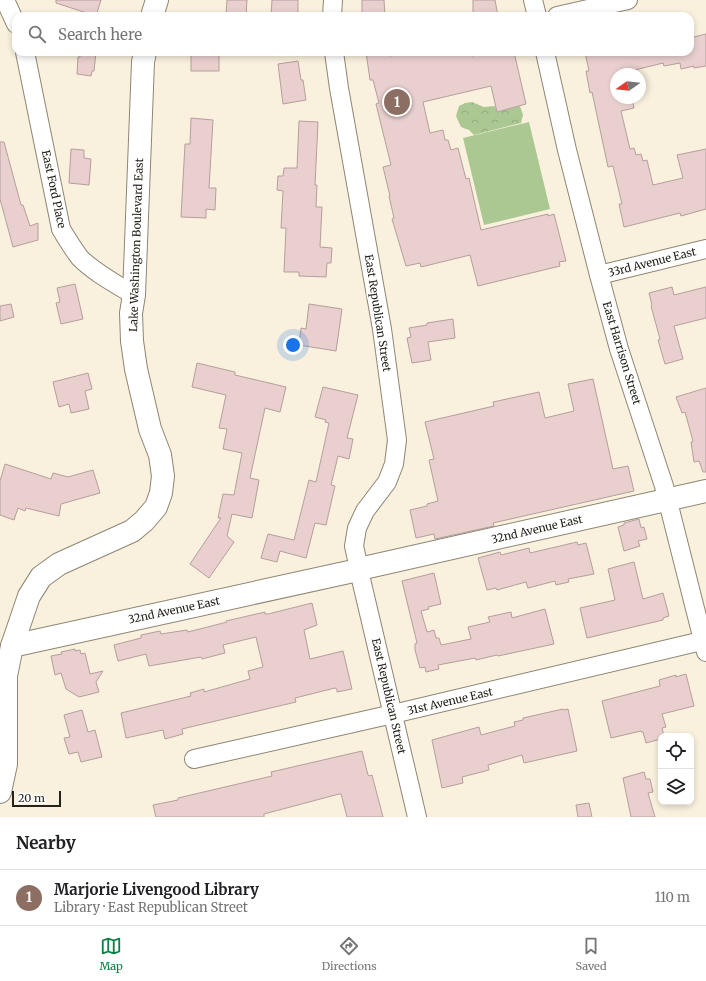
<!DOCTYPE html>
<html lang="en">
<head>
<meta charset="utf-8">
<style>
	:root { --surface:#fff; --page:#f6f6f6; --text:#202124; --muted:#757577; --line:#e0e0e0; --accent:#0b8043 }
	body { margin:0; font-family:Merriweather,serif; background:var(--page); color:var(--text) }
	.controls { position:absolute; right:12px; bottom:12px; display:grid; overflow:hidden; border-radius:8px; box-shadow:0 2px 6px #0003 }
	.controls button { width:36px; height:36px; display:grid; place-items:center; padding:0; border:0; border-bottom:1px solid var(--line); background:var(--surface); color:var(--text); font:20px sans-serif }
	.compass { position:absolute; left:610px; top:68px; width:36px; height:36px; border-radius:50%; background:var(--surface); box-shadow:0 2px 6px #0003; rotate:256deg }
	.scale { position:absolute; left:12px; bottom:10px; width:49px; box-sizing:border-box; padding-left:4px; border:2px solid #25221b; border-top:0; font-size:11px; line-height:14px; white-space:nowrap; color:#25221b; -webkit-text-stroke:3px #fff; paint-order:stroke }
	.you { position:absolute; left:293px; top:345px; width:14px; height:14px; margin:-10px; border:3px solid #fff; border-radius:50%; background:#1a73e8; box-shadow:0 0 0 6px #1a73e833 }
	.badge { display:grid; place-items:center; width:26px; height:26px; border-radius:50%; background:var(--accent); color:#fff; font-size:13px; font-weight:700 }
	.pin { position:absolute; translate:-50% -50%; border:2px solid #fff; box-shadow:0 1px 4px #0006 }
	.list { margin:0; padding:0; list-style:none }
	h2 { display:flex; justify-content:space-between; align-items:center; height:52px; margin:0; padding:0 16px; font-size:17px }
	h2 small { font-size:13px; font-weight:400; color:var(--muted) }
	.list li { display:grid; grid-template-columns:26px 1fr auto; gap:12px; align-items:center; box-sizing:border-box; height:56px; padding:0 16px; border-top:1px solid var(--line) }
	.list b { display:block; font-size:15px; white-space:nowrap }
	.list p { margin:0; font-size:13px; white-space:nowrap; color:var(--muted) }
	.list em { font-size:13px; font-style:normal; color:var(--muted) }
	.icon { flex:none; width:22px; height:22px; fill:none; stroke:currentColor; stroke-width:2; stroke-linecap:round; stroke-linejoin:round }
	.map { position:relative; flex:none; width:706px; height:817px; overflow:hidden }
	.search { position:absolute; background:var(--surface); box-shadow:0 2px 6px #0003; left:12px; right:12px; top:12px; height:44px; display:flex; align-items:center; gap:10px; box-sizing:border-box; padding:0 14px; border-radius:12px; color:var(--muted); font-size:15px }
	.sheet { height:108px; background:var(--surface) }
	nav { display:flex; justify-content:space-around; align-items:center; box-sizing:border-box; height:56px; border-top:1px solid var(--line); background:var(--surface); font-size:11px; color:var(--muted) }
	nav a { display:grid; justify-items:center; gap:2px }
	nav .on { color:var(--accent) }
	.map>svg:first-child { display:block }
	.park { fill:url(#park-crowns) }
	.pitch { fill:#acc892 }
	.building { fill:#e9d0ce; stroke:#b59e9c }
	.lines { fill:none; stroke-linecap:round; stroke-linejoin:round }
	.street-casing { stroke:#8d8674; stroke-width:20 }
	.secondary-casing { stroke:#8d8674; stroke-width:24 }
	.street { stroke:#fff; stroke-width:18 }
	.secondary { stroke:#fff; stroke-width:22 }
	.labels { text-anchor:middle; stroke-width:3.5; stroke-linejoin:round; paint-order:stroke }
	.street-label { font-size:11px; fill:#25221b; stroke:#fff }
</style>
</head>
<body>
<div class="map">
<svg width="706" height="817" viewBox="0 0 706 817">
	<defs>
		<pattern id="park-crowns" width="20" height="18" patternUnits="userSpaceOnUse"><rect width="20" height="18" fill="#acc892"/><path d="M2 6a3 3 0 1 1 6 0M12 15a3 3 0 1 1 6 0" fill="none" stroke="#94ac7d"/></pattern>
	</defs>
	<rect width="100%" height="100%" fill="#f9f1dd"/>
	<!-- park -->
	<path class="park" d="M472,102L484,107L495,106L497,112L520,106L523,115L521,123L474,135L469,130L461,127L456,116L459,106L465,103Z"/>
	<!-- pitch -->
	<path class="pitch" d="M529,122L550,209L484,225L463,138Z"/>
	<!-- building -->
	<g class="building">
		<path d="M56,0H101L96,16L56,3Z"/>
		<path d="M227,0H247L246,16H226Z"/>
		<path d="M272,0H298V16H271Z"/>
		<path d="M362,0H384L385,16H362Z"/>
		<path d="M473,0H495L498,16H473Z"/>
		<path d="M706,34V66L694,68V66L681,69L680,63L664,66L663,63L631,71L632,74H616V98H632L634,108L621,111L630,149L634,148L636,155L641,154L643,161L647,160L653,185L683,178L677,155L706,149V209L681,216L680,213L624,227L619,204H622L613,166L608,167L592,92L590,93L586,71H589L585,52H690V38Z"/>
		<path d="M80,52H96L94,71H92L91,76L77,74L78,57H80Z"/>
		<rect x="191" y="52" width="28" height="19"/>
		<path d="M366,52H389L390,56L408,52H471L472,56L487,52H514L526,104L497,112L491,86L423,102L430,133L443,130L445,140H448L451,150L458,148L466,179L469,178L481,230L548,214V216L554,214L566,261L559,262L560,266L478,286L470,255L421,267L420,263L406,266L392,219L394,218L389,196H390L383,167L391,165L376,104L379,103L373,80H370Z"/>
		<path d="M298,61L301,80H303L306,100L283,104L278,64Z"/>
		<path d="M191,118L213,120L209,188H216L215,210L206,209V218L181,217L185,144H190Z"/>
		<path d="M299,121L318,122L315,185H317L316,207H322L320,247L332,248L331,263H327L326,277L299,276V272H284L286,228H281L283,191L277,190L278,176H283L284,168H297Z"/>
		<path d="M0,142H4L21,205H23L30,226L38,223V240L13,247L0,199Z"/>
		<path d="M71,149L84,150V158L91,159L89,185L69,183Z"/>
		<path d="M75,284L83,319L61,324L56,303L60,302L57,288Z"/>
		<path d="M672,287L674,295L706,287V318L674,326L683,359L665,364L658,340L660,339L651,306L652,305L649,293Z"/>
		<path d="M11,304L14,317L0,321V306Z"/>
		<path d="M309,304L342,309L336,351L299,345L301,328L306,329Z"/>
		<path d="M453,319L455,338L428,342L431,360L412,363L407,338L411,337L409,328L427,325V323Z"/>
		<path d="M197,363L235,372V375L286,387L280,412L265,408L250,478L259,480L252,518L232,514L227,536L234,542L209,578L190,564L221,518H218L223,494L234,495L242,453L223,449L227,429L219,428L226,395L192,387Z"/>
		<path d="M88,373L92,389L85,391L89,409L71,413L69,404L59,407L53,382Z"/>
		<path d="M593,379L613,469L628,466L634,491L493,523L494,526L435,539L434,534L416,538L410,510L427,506V504L438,501L429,460L434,459L425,422L494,406L493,402L539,392L545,418L574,411L568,384Z"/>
		<path d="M323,387L358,395L347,438L353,439L349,459L338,456L331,485L335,486L326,525L315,523L306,558L280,551L277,562L261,558L268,534L294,540L309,480L316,482L329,423L325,422L326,420L315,417Z"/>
		<path d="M706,388V472H703L699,461L694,462L691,442L693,441L685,412L682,413L676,397Z"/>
		<path d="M5,464L51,479L53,473L68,477L93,470L100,493L61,504L59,516L26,508L25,511L18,508L14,520L0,515V481Z"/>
		<path d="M639,519L641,528L644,527L647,539L638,541L640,546L624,551L618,527L624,525V523Z"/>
		<path d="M577,542L578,545L586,543L594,574L568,579L569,582L556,585L555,581L528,588L526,582L497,590L496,588L487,590L478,558L500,552L501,555L529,548L530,553Z"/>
		<path d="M634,562L643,599L663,593L669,616L663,618V620L587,638L580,608L615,600L608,569Z"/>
		<path d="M434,573L441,604L428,607L429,609L421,611L427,632L434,630L436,638H439L441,645L471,639L468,627L490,622L488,617L511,612L512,618L545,609L554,644L498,656L497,655L476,660L475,658L438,665L439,669L426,672L425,667L420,668L415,650V644L417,643L402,581Z"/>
		<path d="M312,603L317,625L304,630L310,659L343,651L352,689L337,692V689L335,688L295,698L296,702L182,729L183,734L165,739L163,730L126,738L121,713L191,696L190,693L204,689V692L250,679L248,671L263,667L256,637L223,645L225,653L202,659L201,657L149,666L146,654L118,661L114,645L141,638V635L160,631L161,634L187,630L188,632L227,622L226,621L265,612V614H268Z"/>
		<path d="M75,649V651L80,650L81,654L85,653L90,674L103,671L96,682L99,692L79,697L66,689L61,673L55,675L51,656L62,654L61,652Z"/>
		<path d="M686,674L694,706L662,714L666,727L662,728L664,736H661V739L646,743L643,732H641V731L611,738L602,701L660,686L659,680L676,675V677Z"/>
		<path d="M563,709L564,710L568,709L577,751L524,763L522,755L488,765L489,770L462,777L463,783L442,788L432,740L479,727L481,735L515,726L514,722L523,720V718Z"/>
		<path d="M82,710L88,732L95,730L102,757L81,762L78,752L69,754L64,738L70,737L64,715Z"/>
		<path d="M362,751L368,775L369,776L372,775L383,817H347L341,794H339L264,814V817H156L153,805L178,800V798L272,776L271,772Z"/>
		<path d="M644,772L646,779H650L653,792L648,793L655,817H631L623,778Z"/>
		<path d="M589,803L592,817H578L576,805Z"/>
	</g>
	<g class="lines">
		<!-- street casing -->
		<g class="street-casing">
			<g id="street">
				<path d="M5,0L16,24"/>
				<path d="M533,0L537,16"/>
				<path d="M332,16L333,0"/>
				<path d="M557,16L628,0"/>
				<path d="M25,52L61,229C67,239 73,249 80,258C95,273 116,284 134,295"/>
				<path d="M334,52L339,88L382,329L397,440L394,464L387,482L365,511L357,528L354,546L358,564"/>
				<path d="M545,52L567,150L599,275L619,349L664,486L706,652"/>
				<path d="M599,275L706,249"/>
				<path d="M360,575L417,817"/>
				<path d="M194,759L393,714L706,640"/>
			</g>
		</g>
		<!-- secondary casing -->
		<g class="secondary-casing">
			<g id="secondary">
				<path d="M152,16L157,0"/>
				<path d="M368,567L706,491"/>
				<path d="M12,646L349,572"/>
				<path d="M0,792L6,764V676L12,646L29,596L41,577L59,564L132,531L144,521L156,507L161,493L163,476L160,455L150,429L136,369L132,341L131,313L134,295L143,62L145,52"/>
			</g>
		</g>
		<!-- street -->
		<use href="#street" class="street"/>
		<!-- secondary -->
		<use href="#secondary" class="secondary"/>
	</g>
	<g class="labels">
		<!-- street labels -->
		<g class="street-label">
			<text transform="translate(54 189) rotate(78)" y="4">East Ford Place</text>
			<text transform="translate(136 245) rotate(-88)" y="4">Lake Washington Boulevard East</text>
			<text transform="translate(652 262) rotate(-14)" y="4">33rd Avenue East</text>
			<text transform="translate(378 313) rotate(81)" y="4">East Republican Street</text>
			<text transform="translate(622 353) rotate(73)" y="4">East Harrison Street</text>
			<text transform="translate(537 529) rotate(-13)" y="4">32nd Avenue East</text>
			<text transform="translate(174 610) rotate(-12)" y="4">32nd Avenue East</text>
			<text transform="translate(389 696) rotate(77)" y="4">East Republican Street</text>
			<text transform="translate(450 701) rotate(-13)" y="4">31st Avenue East</text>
		</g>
	</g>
</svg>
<div class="controls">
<button><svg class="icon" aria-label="locate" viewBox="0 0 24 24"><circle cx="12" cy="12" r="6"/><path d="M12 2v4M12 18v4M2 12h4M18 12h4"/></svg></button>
<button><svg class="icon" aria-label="layers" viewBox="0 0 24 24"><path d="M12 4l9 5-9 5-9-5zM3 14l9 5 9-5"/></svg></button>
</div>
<svg class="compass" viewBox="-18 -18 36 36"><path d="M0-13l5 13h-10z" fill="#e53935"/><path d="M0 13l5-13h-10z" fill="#757577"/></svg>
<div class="scale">20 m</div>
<div class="you"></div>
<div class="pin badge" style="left:397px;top:102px;background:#8d6e63">1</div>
<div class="search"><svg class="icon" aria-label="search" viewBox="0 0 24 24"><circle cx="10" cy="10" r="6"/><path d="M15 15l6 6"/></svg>Search here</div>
</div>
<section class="sheet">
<h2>Nearby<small></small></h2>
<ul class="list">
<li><span class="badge" style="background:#8d6e63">1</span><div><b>Marjorie Livengood Library</b><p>Library · East Republican Street</p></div><em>110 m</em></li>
</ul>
</section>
<nav>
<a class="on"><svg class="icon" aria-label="map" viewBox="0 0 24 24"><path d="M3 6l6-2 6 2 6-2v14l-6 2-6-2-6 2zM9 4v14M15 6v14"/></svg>Map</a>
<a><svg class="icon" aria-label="directions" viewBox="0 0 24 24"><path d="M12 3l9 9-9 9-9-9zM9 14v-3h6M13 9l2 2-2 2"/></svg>Directions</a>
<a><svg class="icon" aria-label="saved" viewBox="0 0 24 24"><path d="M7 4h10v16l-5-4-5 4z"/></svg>Saved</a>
</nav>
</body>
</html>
